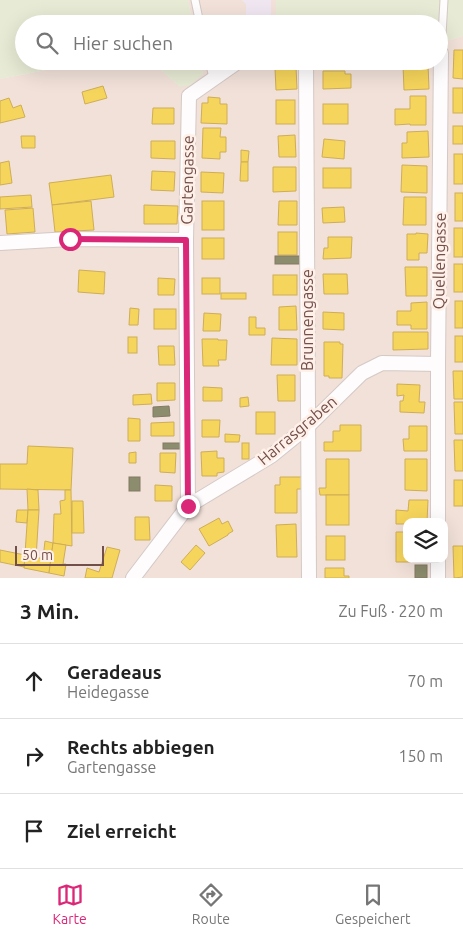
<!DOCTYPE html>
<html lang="de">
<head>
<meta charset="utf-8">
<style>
	:root { --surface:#fff; --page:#f2f2f2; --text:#222; --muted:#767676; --line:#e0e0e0; --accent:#db2777 }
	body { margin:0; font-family:Ubuntu,sans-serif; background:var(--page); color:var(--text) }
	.controls { position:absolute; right:15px; bottom:15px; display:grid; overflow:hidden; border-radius:10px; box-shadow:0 5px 20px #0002 }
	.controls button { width:45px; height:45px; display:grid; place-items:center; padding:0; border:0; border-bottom:1px solid var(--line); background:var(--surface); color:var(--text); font:25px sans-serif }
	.scale { position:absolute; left:15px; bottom:12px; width:89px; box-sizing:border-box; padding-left:5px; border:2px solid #734f4a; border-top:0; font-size:14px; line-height:18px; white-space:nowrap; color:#734f4a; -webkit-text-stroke:4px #fff1e9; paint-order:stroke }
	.stop { position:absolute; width:15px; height:15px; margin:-11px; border:4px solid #db2777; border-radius:50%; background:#fff }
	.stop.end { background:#db2777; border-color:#fff; box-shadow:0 1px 5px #0008 }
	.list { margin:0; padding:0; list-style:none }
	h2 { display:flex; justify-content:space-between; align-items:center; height:65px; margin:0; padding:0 20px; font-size:21px }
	h2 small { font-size:16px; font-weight:400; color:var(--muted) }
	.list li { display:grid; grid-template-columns:32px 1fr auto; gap:15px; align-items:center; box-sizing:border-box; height:75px; padding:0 20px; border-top:1px solid var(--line) }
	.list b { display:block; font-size:19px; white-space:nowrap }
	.list p { margin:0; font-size:16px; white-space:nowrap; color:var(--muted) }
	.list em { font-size:16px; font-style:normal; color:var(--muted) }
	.icon { flex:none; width:28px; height:28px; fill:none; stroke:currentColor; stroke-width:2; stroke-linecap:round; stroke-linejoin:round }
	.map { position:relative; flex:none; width:463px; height:578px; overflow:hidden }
	.search { position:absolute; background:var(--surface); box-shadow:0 5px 20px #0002; left:15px; right:15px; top:15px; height:55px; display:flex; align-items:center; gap:12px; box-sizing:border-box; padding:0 18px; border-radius:28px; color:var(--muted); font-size:19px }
	.sheet { height:290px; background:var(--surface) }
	nav { display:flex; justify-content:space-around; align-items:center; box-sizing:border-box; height:70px; border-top:1px solid var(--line); background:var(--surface); font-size:14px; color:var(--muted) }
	nav a { display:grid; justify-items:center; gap:2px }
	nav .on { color:var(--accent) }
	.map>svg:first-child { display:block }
	.residential { fill:#f1e1d9; fill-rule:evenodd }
	.education { fill:#efe6f1 }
	.green { fill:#e7ead4 }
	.homes { fill:#f6d55c; stroke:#cfad57 }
	.industry { fill:#8c8c6e; stroke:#847a63 }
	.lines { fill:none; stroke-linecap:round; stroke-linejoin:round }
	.lane-casing { stroke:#d4c9c6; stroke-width:9 }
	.street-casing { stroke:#d4c9c6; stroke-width:16 }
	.lane { stroke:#fefcfc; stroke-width:7 }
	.street { stroke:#fefcfc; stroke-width:14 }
	.route { stroke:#db2777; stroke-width:6 }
	.labels { text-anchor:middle; stroke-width:5; stroke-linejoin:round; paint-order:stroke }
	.street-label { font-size:16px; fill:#734f4a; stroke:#fff1e9 }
</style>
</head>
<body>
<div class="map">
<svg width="463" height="578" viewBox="0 0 463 578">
	<rect width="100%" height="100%" fill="#f6ede9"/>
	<!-- residential -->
	<g class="residential">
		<path d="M188,0H433V24H193Z"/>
		<path d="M463,36V578H0V79L93,61H151L180,87L203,74L200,61H439V39L451,40ZM407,522H444V559H407Z"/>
	</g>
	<!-- education -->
	<path class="education" d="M242,0H271V19H246V4Z"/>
	<!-- green -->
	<g class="green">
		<path d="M0,0H188L193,24H24V61H93L0,79Z"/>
		<path d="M276,0H463V36L451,40L439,39V24H276Z"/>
		<path d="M151,61H200L203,74L191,85L180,87Z"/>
	</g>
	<!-- homes -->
	<g class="homes">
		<path d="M454,50H463V79L453,78Z"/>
		<path d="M428,64L429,89L404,90L403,65Z"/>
		<path d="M296,67L297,89L276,90L275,68Z"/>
		<path d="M323,71H345V74H351V88L323,89Z"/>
		<path d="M103,86L107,98L85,104L82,92Z"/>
		<rect x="453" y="88" width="10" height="25"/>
		<path d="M410,96H426V125H410V124L395,125V109H410Z"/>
		<path d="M208,97L220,98V104H227V124L201,123L202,103H208Z"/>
		<path d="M9,98L13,108L21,105L25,117L0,123V101Z"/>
		<rect x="276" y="100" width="19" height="24"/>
		<rect x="323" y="104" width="25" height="20"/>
		<path d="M153,108H174V124H152Z"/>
		<rect x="453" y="126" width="10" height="18"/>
		<path d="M203,128H221L220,137H226V152H220V159L202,158Z"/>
		<path d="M428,131L429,157L402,158V143H407V132Z"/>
		<path d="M295,135L296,157H279L278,136Z"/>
		<path d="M21,136H35V148H22Z"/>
		<path d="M324,139L345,141L344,159L322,157Z"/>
		<path d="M151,141H175V159L151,158Z"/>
		<path d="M241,150L249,151L248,162H241Z"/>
		<rect x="454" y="154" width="9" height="30"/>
		<path d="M9,161L12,183L0,185V163Z"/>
		<path d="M241,162H248V181H240Z"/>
		<path d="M402,165L427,166V193L401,192Z"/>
		<path d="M273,167H296V191L273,192Z"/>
		<rect x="323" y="168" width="28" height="20"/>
		<path d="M152,171L175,172L174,191L151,190Z"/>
		<path d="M201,172L224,173L223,193L201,192Z"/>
		<path d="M111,175L114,197L52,205L49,183Z"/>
		<rect x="455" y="193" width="8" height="28"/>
		<path d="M31,195L32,207L0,209V197Z"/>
		<path d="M404,197H426V225H403Z"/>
		<path d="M91,201L94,230L55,232L52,205Z"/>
		<rect x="202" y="201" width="22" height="29"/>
		<path d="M279,201H297V225H278Z"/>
		<path d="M144,205L178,206L177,224H144Z"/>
		<path d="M344,207L345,222L323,223L322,208Z"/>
		<path d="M33,208L35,232L7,234L5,210Z"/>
		<rect x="454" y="228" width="9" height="29"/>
		<rect x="278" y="232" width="19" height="23"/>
		<path d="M416,233L428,234L427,253H419V260H407V234H416Z"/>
		<path d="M328,237H352L351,258L323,259L324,248H328Z"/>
		<rect x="202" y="238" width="22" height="21"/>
		<rect x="454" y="264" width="9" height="28"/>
		<path d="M405,267H427V296H406Z"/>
		<path d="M79,270L105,272L104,294L78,292Z"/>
		<path d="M323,274H347L348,294H324Z"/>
		<rect x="273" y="275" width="24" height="20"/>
		<path d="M158,278L175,279L174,295H158Z"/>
		<rect x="202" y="278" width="18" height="16"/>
		<rect x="221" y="293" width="25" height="6"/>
		<rect x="455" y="301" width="8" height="27"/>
		<path d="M427,302V329H411V325H397V311H411V303Z"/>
		<path d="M296,306L297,330H279V307Z"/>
		<path d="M130,308L139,309L138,325H129Z"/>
		<rect x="154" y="309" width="22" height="20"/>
		<path d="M323,312L344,313V330L323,329Z"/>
		<path d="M204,313L221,314L220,331H203Z"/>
		<path d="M249,317H256V328H265V335H249Z"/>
		<path d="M393,332H428V349L393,350Z"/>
		<rect x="455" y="336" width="8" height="26"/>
		<rect x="128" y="337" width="9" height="16"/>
		<path d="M272,338L297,339V365H271Z"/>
		<path d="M202,339H218V340H227L226,360H218L219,366H203Z"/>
		<path d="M324,342H340V344H343L342,378H329V376H324Z"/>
		<path d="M158,346H174L175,365H159Z"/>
		<path d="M453,371H463V399H454Z"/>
		<path d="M277,375H295V401H278Z"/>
		<path d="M157,383H175V400L157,401Z"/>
		<path d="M397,384L420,385L419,402H425L424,413L400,412V401H403L404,395L397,396Z"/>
		<path d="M203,387L222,388V401H203Z"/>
		<path d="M151,394L152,404L133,405V395Z"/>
		<path d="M248,397L249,406L240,407V398Z"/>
		<path d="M454,402H463V434H455Z"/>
		<rect x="256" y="412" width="19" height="22"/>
		<path d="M128,418L140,419V441H128Z"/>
		<path d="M202,420H220L219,437H202Z"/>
		<path d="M174,422V436H151V423Z"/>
		<path d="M340,425H361V451H324V442H333V431H340Z"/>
		<path d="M409,426H427V451H404L403,439H409Z"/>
		<path d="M225,434L240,435L239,442H225Z"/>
		<path d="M454,440H463V471H455Z"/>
		<rect x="242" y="443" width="7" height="16"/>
		<path d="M28,446L73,448L71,490L0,489V464H27Z"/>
		<path d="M217,451V458H224V472L217,473V476H202L201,452Z"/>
		<path d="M136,452V463H129V453Z"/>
		<path d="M160,453H176L175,473L160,472Z"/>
		<path d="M326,459H349V495H320L319,488H326Z"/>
		<path d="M405,459H427V491L405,490Z"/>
		<path d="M280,477H305V489H297V513H275V485H280Z"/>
		<rect x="454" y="480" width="9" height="26"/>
		<path d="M155,485L172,486V501H155Z"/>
		<path d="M27,489L38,490L39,510H28Z"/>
		<path d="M65,490H71L72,546L53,543L54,514H61L60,501L65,500Z"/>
		<rect x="326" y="495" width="23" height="30"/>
		<path d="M409,500H428L427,522H407V524H396V510L408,511Z"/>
		<path d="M72,501H83L84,533H72Z"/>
		<path d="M17,510H28L27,523L16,522Z"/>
		<path d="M28,510H39L36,558H43L45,541L53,543L49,573L24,568Z"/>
		<path d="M135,517H149L150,540H135Z"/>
		<path d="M219,518L222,524L228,521L233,531L228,534V535L209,546L199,529Z"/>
		<path d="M296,524L297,557H277L276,525Z"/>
		<path d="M396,532H407V559H419V561H411V562H396Z"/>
		<rect x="326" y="536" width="19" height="24"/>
		<path d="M53,543L66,545L63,564H66L64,576L49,573Z"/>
		<path d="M196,545L205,553L190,570L181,562Z"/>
		<path d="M453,546H463V577L454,578Z"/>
		<path d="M107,547L120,550L112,578H85L87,568L99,572Z"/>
		<path d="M0,550L25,555L24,567L0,562Z"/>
		<path d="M325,568H344V576H349V578H325Z"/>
	</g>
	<!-- industry -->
	<g class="industry">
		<rect x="275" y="256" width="27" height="8"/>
		<path d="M169,406L170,416L153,417V407Z"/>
		<rect x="163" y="443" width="17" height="6"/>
		<rect x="129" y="477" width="11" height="14"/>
		<rect x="415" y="565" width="12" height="13"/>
	</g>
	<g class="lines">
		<!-- lane casing -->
		<g class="lane-casing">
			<g id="lane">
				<path d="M195,0L200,24"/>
				<path d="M441,53L444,0"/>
				<path d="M209,61L213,78"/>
			</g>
		</g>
		<!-- street casing -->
		<g class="street-casing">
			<g id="street">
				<path d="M306,61L309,578"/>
				<path d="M0,243L70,239L186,240"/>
				<path d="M188,506L186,240L189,96L239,61"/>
				<path d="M438,522V364L441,53H439"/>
				<path d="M438,559V578"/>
				<path d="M133,578L188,506L271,456L308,426L362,373L382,363L438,364"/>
			</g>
		</g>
		<!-- lane -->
		<use href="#lane" class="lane"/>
		<!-- street -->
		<use href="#street" class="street"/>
	</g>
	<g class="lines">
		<!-- route -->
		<path class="route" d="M70,239L186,240L188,506"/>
	</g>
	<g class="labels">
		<!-- street labels -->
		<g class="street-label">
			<text transform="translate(187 180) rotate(-89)" y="6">Gartengasse</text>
			<text transform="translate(439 261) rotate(-89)" y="6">Quellengasse</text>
			<text transform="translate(307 320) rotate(-90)" y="6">Brunnengasse</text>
			<text transform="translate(297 430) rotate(-40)" y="6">Harrasgraben</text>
		</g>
	</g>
</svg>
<div class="controls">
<button><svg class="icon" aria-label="layers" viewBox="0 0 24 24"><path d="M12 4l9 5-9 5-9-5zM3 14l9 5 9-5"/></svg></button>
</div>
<div class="scale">50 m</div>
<div class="stop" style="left:70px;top:239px"></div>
<div class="stop end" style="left:188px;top:506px"></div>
<div class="search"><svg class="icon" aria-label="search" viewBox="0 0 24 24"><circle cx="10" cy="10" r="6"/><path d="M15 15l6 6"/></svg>Hier suchen</div>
</div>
<section class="sheet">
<h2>3 Min.<small>Zu Fuß · 220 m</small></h2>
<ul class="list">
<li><svg class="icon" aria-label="ahead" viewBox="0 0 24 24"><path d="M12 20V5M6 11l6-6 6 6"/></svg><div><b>Geradeaus</b><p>Heidegasse</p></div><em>70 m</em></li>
<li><svg class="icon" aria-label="right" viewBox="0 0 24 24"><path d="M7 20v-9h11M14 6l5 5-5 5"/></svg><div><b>Rechts abbiegen</b><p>Gartengasse</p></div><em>150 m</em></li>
<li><svg class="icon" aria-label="arrive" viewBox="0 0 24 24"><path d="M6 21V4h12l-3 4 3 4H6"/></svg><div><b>Ziel erreicht</b></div></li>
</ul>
</section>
<nav>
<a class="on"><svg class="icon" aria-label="map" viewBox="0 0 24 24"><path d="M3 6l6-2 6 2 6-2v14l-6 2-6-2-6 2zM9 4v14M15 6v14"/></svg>Karte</a>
<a><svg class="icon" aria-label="directions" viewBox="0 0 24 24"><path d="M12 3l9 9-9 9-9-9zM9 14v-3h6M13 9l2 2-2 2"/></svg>Route</a>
<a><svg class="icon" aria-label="saved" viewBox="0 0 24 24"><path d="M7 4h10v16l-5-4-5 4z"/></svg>Gespeichert</a>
</nav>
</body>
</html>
